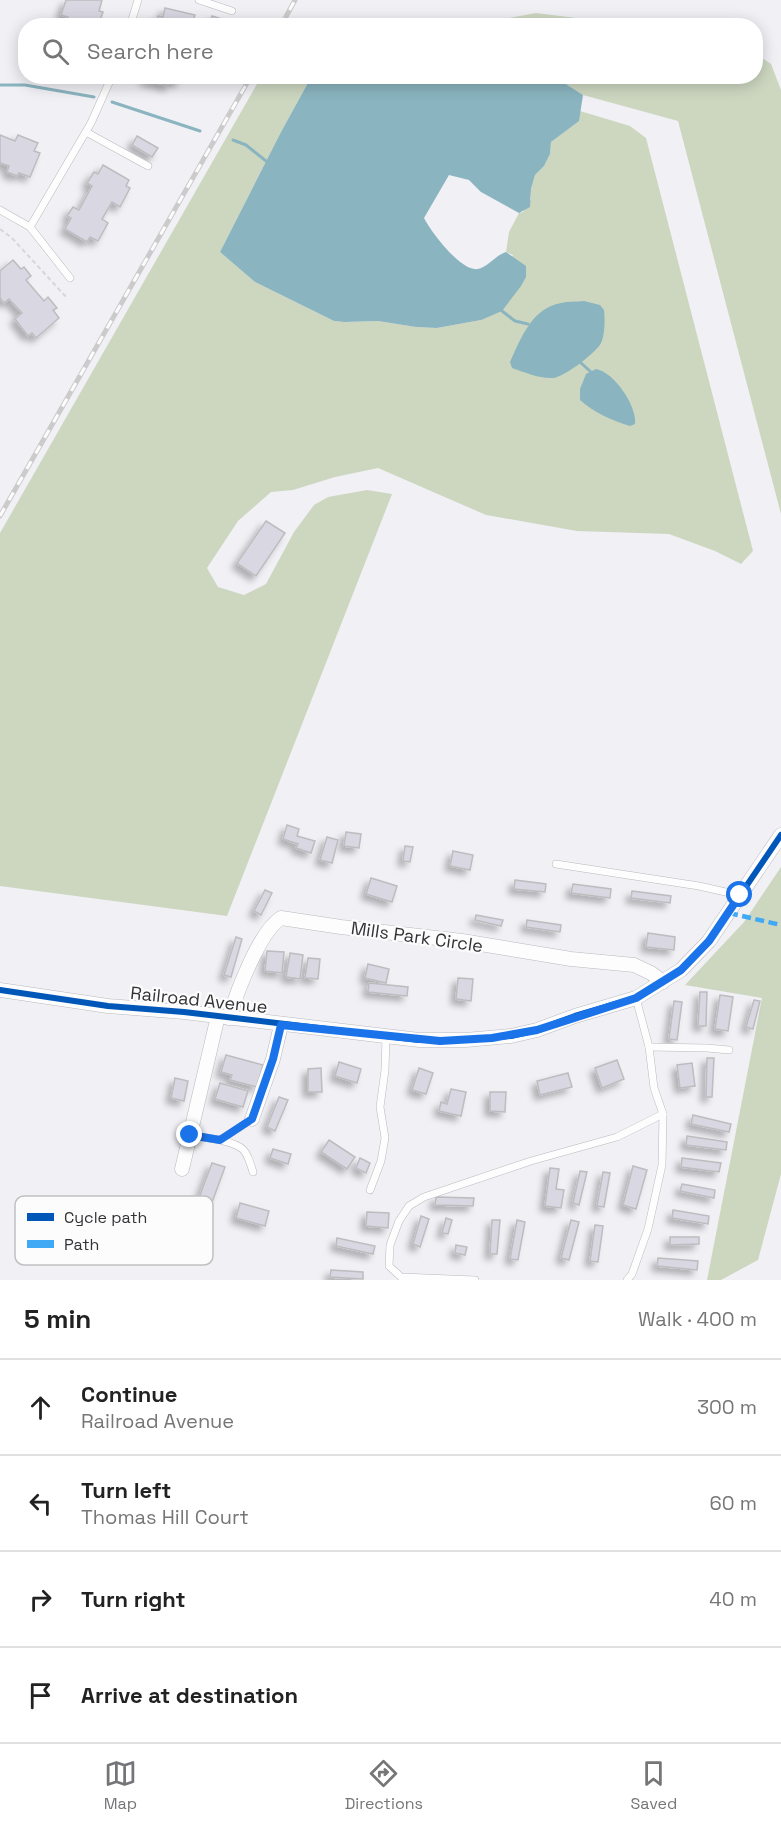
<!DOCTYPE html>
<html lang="en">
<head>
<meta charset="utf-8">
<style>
	:root { --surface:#fff; --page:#f6f6f6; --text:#222; --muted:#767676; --line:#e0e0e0; --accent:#757579 }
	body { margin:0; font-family:"Space Grotesk",sans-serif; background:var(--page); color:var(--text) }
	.stop { position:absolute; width:18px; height:18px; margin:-14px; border:4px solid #1a73e8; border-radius:50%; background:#fff }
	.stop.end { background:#1a73e8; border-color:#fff; box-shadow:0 2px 6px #0008 }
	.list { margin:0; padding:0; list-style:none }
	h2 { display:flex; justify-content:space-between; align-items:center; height:78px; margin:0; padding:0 24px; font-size:26px }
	h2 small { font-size:20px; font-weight:400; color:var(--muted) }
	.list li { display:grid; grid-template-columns:39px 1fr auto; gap:18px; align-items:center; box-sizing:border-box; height:96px; padding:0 24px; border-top:2px solid var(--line) }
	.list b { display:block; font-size:22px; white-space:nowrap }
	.list p { margin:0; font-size:20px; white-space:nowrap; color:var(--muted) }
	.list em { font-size:20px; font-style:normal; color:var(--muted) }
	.icon { flex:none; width:33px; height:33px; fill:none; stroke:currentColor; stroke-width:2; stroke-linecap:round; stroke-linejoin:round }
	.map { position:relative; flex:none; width:781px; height:1280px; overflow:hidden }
	.search { position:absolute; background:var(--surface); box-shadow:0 3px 15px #0003; left:18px; right:18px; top:18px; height:66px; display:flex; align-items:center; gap:15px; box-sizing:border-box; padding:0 21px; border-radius:24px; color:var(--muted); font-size:22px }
	.sheet { height:462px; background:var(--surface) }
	nav { display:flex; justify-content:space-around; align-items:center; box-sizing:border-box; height:84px; border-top:2px solid var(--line); background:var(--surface); font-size:16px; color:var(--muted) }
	nav a { display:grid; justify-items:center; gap:3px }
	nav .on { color:var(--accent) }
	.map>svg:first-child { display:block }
	.forest { fill:#cdd7c0 }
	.water { fill:#8ab4bf }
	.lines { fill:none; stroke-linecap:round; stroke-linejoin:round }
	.stream { stroke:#8ab4bf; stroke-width:3 }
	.building { fill:#d8d7e2; stroke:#bdbdc0; stroke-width:1.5; filter:url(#shadow) }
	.lane-casing { stroke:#bababe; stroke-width:8 }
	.street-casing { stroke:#bababe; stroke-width:15 }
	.path { stroke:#d7d7d8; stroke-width:2; stroke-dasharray:4.5 3; stroke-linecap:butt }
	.lane { stroke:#fdfdfe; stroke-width:7 }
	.street { stroke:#fdfdfe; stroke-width:14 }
	.rail-casing { stroke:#cbcbcb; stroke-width:5 }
	.rail { stroke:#fcfcfd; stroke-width:3; stroke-dasharray:9; stroke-linecap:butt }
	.quiet { stroke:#3fa9f5; stroke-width:4.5; stroke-dasharray:9 4.5; stroke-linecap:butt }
	.cycleway-casing { stroke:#fcfcfd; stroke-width:10 }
	.cycleway { stroke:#0057b8; stroke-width:6 }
	.route { stroke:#1a73e8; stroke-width:8 }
	.labels { text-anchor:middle; stroke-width:4.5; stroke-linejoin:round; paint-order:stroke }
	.street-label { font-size:18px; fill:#333336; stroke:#fcfcfd }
	.key { fill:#fcfcfd; stroke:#c0c0c1; stroke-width:1.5 }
	.key-label { font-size:16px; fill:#333336 }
</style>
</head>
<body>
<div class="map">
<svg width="781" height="1280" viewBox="0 0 781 1280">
	<defs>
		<filter id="shadow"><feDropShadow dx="-5" dy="5" stdDeviation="3" flood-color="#0004"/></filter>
	</defs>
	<rect width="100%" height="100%" fill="#f0f0f5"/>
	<!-- forest -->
	<g class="forest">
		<path d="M536,13L632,25H488V22Z"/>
		<path d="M756,54L771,64L781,90V514L678,121L583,95L555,77L756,76Z"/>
		<path d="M261,77H322L309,81L281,132L220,252L255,282L334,321L344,322L378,321L416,327L437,328L481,320L513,255L506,252L509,232L519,213L523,212L531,199V189L535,175L544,166L550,154L551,142L578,121L580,111L630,126L646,138L753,551L741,564L715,551L669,534L577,531L486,515L378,468L335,477L293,490L271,492L238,521L207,568L218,587L244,595L266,584L294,532L314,505L328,497L367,490L392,494L227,916L0,886V533Z"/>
		<path d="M781,867V1174L758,1260L721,1280H707L762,998L685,985L744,922Z"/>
	</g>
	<!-- water -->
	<g class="water">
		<path d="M322,77C336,76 348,80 362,76L555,77L583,95L579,121L551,142L550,154L544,166L535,175L531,189L530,207L519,213L481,192L469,180L449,175L424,218C431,232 461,272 478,269C488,267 496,255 506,252L526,266V277L521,286L502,311L481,320L437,328L416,327L378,321L344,322L334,321L255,282L220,252L281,132L309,81Z"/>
		<path d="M584,301L600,305L604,310C605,319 605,335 601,343C597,352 563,378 553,378C540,379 524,372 512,368L510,362C521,338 532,308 561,303C568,301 577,302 584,301Z"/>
		<path d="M596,369C614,372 637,406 635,424L630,426C613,421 593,412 580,400V389L586,374Z"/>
	</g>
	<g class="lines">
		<!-- stream -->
		<g class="stream">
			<path d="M0,85H25L94,97"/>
			<path d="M112,102L200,131"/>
			<path d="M233,140L246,145L266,161"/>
			<path d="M502,311L515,321L528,324"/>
			<path d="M581,363L591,372"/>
		</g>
	</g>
	<!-- building -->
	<g class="building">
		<path d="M66,0H102L99,11L103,12L99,23L93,21L92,26H65L68,17L61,15Z"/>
		<path d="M165,8L195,15L193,21L198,23L197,26H156L158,16L163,17Z"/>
		<path d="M212,16L235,23L234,26H209Z"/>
		<path d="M146,76H181L180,82L171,80L170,86L145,80Z"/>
		<path d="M0,135L15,141L18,135L38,143L34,151L40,153L30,177L19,173L17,176L7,172L9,166L0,163Z"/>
		<path d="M137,136L158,148L152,157L132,145Z"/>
		<path d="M103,165L129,180L126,186L130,188L120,207L112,202L102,219L108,223L98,241L90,237L87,242L65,229L71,218L67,216L73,207L79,210L92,186L87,183L94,172L98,174Z"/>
		<path d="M13,260L21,269L24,267L31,276L26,280L44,301L48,297L57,308L53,310L59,318L36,338L32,333L28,336L15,319L22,313L9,299L4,303L0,298V271Z"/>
		<path d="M266,521L285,533L256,576L237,563Z"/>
		<path d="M287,825L299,829L297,836L315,841L311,853L296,848L298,844L283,839Z"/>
		<path d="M346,832L361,834L359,848L344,846Z"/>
		<path d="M327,837L338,840L332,863L320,860Z"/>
		<path d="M405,846L413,847L410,862L403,861Z"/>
		<path d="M453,851L473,855L470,870L450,866Z"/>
		<path d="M371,878L397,886L392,902L366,894Z"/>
		<path d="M515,880L546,884L545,892L514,889Z"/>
		<path d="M573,884L611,889L610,898L571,893Z"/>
		<path d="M265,890L272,893L261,915L254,911Z"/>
		<path d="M632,891L671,896L670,903L631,898Z"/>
		<path d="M476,915L503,920L501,926L475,920Z"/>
		<path d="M527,920L561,925L560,932L526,927Z"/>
		<path d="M648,933L675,937L674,950L646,947Z"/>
		<path d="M236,937L242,939L231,977L224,975Z"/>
		<path d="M267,951L284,952L282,973L265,971Z"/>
		<path d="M290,953L303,955L300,979L286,977Z"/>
		<path d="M308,958L320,959L318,979L305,978Z"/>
		<path d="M368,964L389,969L386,983L365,978Z"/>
		<path d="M458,978L473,979L471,1001L456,999Z"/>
		<path d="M369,983L408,987L407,996L368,992Z"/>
		<path d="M700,992H707L706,1026H698Z"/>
		<path d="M720,995L733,997L728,1031L715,1029Z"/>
		<path d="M754,1000L760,1001L753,1029L746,1027Z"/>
		<path d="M674,1001L682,1002L677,1040L669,1039Z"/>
		<path d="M226,1055L263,1065L257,1087L230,1080L232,1075L221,1072Z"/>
		<path d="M707,1058H714L712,1097H706Z"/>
		<path d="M617,1060L624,1079L602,1088L595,1068Z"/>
		<path d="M339,1062L361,1069L357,1083L335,1076Z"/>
		<path d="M692,1063L695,1086L680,1088L677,1065Z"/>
		<path d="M321,1068L322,1092H308V1069Z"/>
		<path d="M419,1068L433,1073L426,1094L412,1090Z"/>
		<path d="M568,1073L572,1087L540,1095L537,1081Z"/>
		<path d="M175,1078L188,1081L184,1101L171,1098Z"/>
		<path d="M220,1083L248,1091L243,1107L215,1099Z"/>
		<path d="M451,1089L466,1092L461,1116L439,1111L441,1102L447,1104Z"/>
		<path d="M490,1092H506L505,1112L490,1111Z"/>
		<path d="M279,1097L288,1100L275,1131L267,1127Z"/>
		<path d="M693,1115L731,1124L729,1132L691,1124Z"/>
		<path d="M687,1136L727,1142L726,1150L686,1145Z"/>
		<path d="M329,1140L355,1157L347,1169L321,1152Z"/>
		<path d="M273,1149L291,1154L288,1164L270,1158Z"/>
		<path d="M360,1158L370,1163L366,1173L356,1168Z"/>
		<path d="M682,1158L721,1163L719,1172L681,1167Z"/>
		<path d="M212,1163L225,1167L207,1216L194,1211Z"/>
		<path d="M633,1166L647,1170L636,1209L623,1205Z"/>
		<path d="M550,1168L559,1169L556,1189L564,1190L561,1208L545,1206Z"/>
		<path d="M580,1171L587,1172L579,1205L573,1203Z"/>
		<path d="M603,1172L610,1173L604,1207L597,1206Z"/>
		<path d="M682,1184L715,1190L714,1198L680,1191Z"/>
		<path d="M436,1197L474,1198L473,1206L435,1205Z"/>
		<path d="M240,1203L269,1211L265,1226L236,1218Z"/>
		<path d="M673,1210L709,1216L708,1224L672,1218Z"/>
		<path d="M367,1212L389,1213L388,1228L366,1226Z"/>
		<path d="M421,1216L429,1219L420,1247L413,1244Z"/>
		<path d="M446,1218L452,1220L448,1234L442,1233Z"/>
		<path d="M492,1220H500L497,1254H490Z"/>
		<path d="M517,1220L525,1222L518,1260L510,1259Z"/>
		<path d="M571,1220L579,1222L569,1260L561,1258Z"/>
		<path d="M595,1225L603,1226L598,1262L590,1261Z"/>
		<path d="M670,1237H699V1244L670,1245Z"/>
		<path d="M337,1238L375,1246L373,1254L336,1246Z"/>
		<path d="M456,1245L467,1247L465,1255L455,1253Z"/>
		<path d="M658,1258L698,1261L697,1270L657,1266Z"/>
		<path d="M331,1270L363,1272V1279L330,1277Z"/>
	</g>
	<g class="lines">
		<!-- lane casing -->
		<g class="lane-casing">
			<g id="lane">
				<path d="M199,0L232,11"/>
				<path d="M130,26L138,0"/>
				<path d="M86,132L148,166"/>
				<path d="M0,210L30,227L70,278"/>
				<path d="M30,227L91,123L112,76"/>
				<path d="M556,864L699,886L739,895"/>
				<path d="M649,1047L707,1048L729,1050"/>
				<path d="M190,1135L220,1140L252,1119"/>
				<path d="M220,1140C245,1146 246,1149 253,1172"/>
				<path d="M370,1190L381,1161L385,1138L380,1107L385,1070L386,1036"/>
				<path d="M475,1280L401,1277L389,1266L390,1245L399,1221L409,1206L424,1197L531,1161L617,1137L663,1114"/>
				<path d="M627,1280L632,1274L648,1229L662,1165L663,1114L654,1088L649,1047L636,998"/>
			</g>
		</g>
		<!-- street casing -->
		<g class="street-casing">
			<g id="street">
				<path d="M0,990L108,1006L184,1012L419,1040H466L511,1036L537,1030L575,1016L636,998L681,970L709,941L781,835"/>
				<path d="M229,1018C237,992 259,932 281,918L341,927L462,941L571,959L634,965L651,973L663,982"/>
				<path d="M252,1119L273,1059L281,1025"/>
				<path d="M182,1169L218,1016"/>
			</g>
		</g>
		<!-- path -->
		<path class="path" d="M0,229L12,238L67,298"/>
		<!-- lane -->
		<use href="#lane" class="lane"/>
		<!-- street -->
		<use href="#street" class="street"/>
		<!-- rail casing -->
		<g class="rail-casing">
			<g id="rail">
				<path d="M281,26L295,0"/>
				<path d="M0,516L251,76"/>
			</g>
		</g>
		<!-- rail -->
		<use href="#rail" class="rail"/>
		<!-- quiet -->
		<path class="quiet" d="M729,913L781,925"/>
		<!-- cycleway casing -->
		<g class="cycleway-casing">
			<path id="cycleway" d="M0,990L108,1006L184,1012L419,1040H466L511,1036L537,1030L575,1016L636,998L681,970L709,941L781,835"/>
		</g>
		<!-- cycleway -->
		<use href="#cycleway" class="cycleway"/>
	</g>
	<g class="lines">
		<!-- route -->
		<path class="route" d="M190,1135L220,1140L252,1119L273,1059L281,1025L440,1041L492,1038L537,1030L636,998L681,970L709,941L740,895"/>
	</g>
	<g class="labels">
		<!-- street labels -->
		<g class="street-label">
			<text transform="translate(417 937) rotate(8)" y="6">Mills Park Circle</text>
			<text transform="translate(199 1000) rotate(6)" y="6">Railroad Avenue</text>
		</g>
	</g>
	<!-- legend -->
	<rect x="15" y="1196" width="198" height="69" rx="9" class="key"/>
	<rect x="27" y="1213" width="27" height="8" fill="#0057b8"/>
	<rect x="27" y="1240" width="27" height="8" fill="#3fa9f5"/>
	<g class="key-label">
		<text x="64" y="1223">Cycle path</text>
		<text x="64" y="1250">Path</text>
	</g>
</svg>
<div class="stop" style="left:740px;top:895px"></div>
<div class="stop end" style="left:190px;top:1135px"></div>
<div class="search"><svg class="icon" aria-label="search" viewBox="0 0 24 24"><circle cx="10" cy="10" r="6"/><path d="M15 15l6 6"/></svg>Search here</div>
</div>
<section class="sheet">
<h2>5 min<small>Walk · 400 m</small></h2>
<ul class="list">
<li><svg class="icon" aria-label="ahead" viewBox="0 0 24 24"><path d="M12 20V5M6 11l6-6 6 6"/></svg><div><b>Continue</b><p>Railroad Avenue</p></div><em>300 m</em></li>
<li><svg class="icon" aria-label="left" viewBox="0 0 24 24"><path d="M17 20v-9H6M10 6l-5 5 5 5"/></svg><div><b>Turn left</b><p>Thomas Hill Court</p></div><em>60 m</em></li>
<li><svg class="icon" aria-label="right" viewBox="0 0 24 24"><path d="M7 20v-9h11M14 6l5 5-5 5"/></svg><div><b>Turn right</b></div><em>40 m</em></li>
<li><svg class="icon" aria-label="arrive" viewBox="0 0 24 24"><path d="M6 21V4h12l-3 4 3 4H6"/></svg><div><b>Arrive at destination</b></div></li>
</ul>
</section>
<nav>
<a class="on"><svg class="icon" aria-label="map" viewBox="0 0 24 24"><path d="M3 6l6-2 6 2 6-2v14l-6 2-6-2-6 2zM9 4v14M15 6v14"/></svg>Map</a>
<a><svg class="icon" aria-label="directions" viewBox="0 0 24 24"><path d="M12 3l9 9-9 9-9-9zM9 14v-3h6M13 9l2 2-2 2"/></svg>Directions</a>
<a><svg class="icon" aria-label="saved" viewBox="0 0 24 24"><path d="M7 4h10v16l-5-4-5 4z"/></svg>Saved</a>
</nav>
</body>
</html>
